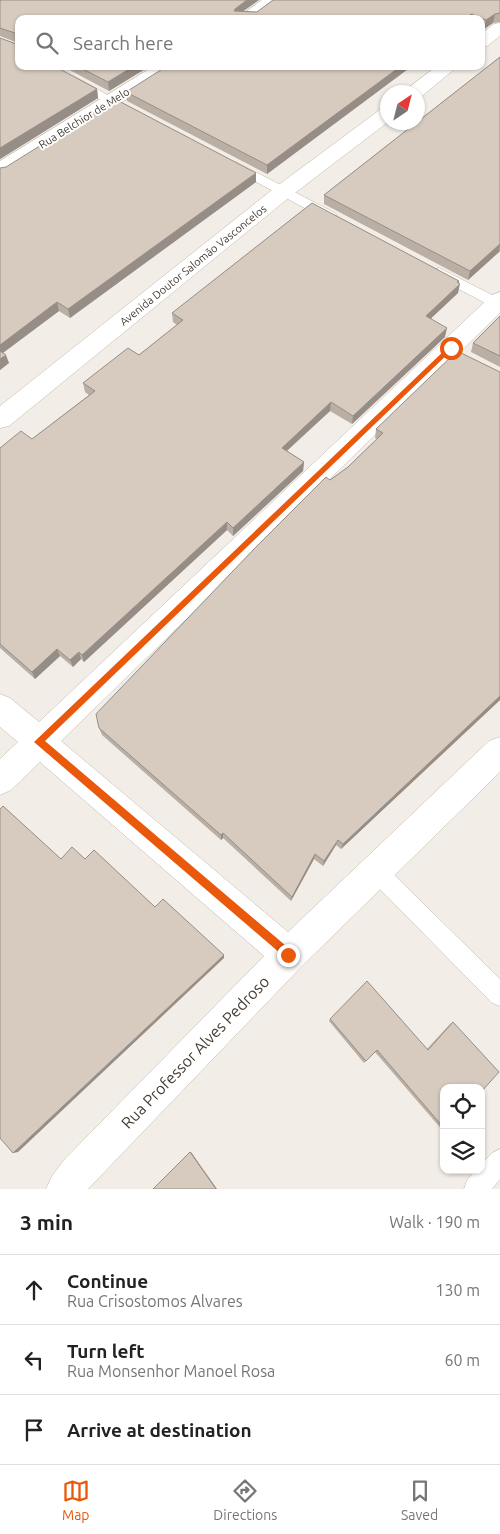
<!DOCTYPE html>
<html lang="en">
<head>
<meta charset="utf-8">
<style>
	:root { --surface:#fff; --page:#f6f6f6; --text:#222; --muted:#767676; --line:#e0e0e0; --accent:#ea580c }
	body { margin:0; font-family:Ubuntu,sans-serif; background:var(--page); color:var(--text) }
	.controls { position:absolute; right:15px; bottom:15px; display:grid; overflow:hidden; border-radius:10px; box-shadow:0 1px 4px #0004 }
	.controls button { width:45px; height:45px; display:grid; place-items:center; padding:0; border:0; border-bottom:1px solid var(--line); background:var(--surface); color:var(--text); font:25px sans-serif }
	.compass { position:absolute; left:380px; top:85px; width:45px; height:45px; border-radius:50%; background:var(--surface); box-shadow:0 1px 4px #0004; rotate:35deg }
	.stop { position:absolute; width:15px; height:15px; margin:-11px; border:4px solid #ea580c; border-radius:50%; background:#fff }
	.stop.end { background:#ea580c; border-color:#fff; box-shadow:0 1px 5px #0008 }
	.list { margin:0; padding:0; list-style:none }
	h2 { display:flex; justify-content:space-between; align-items:center; height:65px; margin:0; padding:0 20px; font-size:21px }
	h2 small { font-size:16px; font-weight:400; color:var(--muted) }
	.list li { display:grid; grid-template-columns:32px 1fr auto; gap:15px; align-items:center; box-sizing:border-box; height:70px; padding:0 20px; border-top:1px solid var(--line) }
	.list b { display:block; font-size:19px; white-space:nowrap }
	.list p { margin:0; font-size:16px; white-space:nowrap; color:var(--muted) }
	.list em { font-size:16px; font-style:normal; color:var(--muted) }
	.icon { flex:none; width:28px; height:28px; fill:none; stroke:currentColor; stroke-width:2; stroke-linecap:round; stroke-linejoin:round }
	.map { position:relative; flex:none; width:500px; height:1189px; overflow:hidden }
	.search { position:absolute; background:var(--surface); box-shadow:0 1px 4px #0004; left:15px; right:15px; top:15px; height:55px; display:flex; align-items:center; gap:12px; box-sizing:border-box; padding:0 18px; border-radius:10px; color:var(--muted); font-size:19px }
	.sheet { height:275px; background:var(--surface) }
	nav { display:flex; justify-content:space-around; align-items:center; box-sizing:border-box; height:70px; border-top:1px solid var(--line); background:var(--surface); font-size:14px; color:var(--muted) }
	nav a { display:grid; justify-items:center; gap:2px }
	nav .on { color:var(--accent) }
	.map>svg:first-child { display:block }
	.lines { fill:none; stroke-linecap:round; stroke-linejoin:round }
	.service-casing { stroke:#c0b7ac; stroke-width:1 }
	.minor-casing { stroke:#c0b7ac; stroke-width:1 }
	.service { fill:#fff; fill-rule:evenodd }
	.minor { fill:#fff; fill-rule:evenodd }
	.wall { fill:#b9afa4 }
	.shaded-wall { fill:#968e86 }
	.building { fill:#d7cbbf; stroke:#968e86 }
	.route { fill:#ea580c }
	.labels { text-anchor:middle; stroke-width:4; stroke-linejoin:round; paint-order:stroke }
	.far-street-label { font-size:11px; fill:#453d35; stroke:#fff }
	.near-street-label { font-size:16px; fill:#453d35; stroke:#fff }
</style>
</head>
<body>
<div class="map">
<svg width="500" height="1189" viewBox="0 0 500 1189">
	<rect width="100%" height="100%" fill="#f2ede6"/>
	<g class="lines">
		<!-- service casing -->
		<g class="service-casing">
			<g id="service">
				<path d="M42,66H57L130,108L124,112L120,111Z"/>
				<path d="M236,162L335,213L337,216L330,220L325,219L232,169L230,166Z"/>
				<path d="M439,268L500,299V307L491,306L434,276L432,273L434,270Z"/>
				<path d="M376,861L383,864L500,979V1006L492,1003L369,878L366,871L369,864Z"/>
				<path d="M500,1149V1179L492,1189H464L467,1180L476,1170H481V1164L492,1153Z"/>
			</g>
		</g>
		<!-- minor casing -->
		<g class="minor-casing">
			<g id="minor">
				<path d="M262,0H282L256,19H236Z"/>
				<path d="M500,23V36L487,46L481,47V34L494,24Z"/>
				<path d="M154,66H176L173,70L7,174L0,176V161Z"/>
				<path d="M437,66H458L422,96L418,97V92H406L408,88Z"/>
				<path d="M388,107V122L291,196L9,426L0,428V406L277,186L381,109Z"/>
				<path d="M500,292V313L61,741L288,932L489,741L500,737V772L301,967L88,1189H46L52,1176L64,1160L264,956L40,762L11,790L0,795V759L18,742L0,727V694L10,698L39,722L492,295Z"/>
			</g>
		</g>
		<!-- service -->
		<use href="#service" class="service"/>
		<!-- minor -->
		<use href="#minor" class="minor"/>
	</g>
	<!-- wall -->
	<g class="wall">
		<path d="M2,0H259L243,11L257,12L273,0H500V22L493,23L484,29L481,28V19H19V66H54L97,89L98,98L0,159V38L19,45L18,43L0,36V1Z"/>
		<path d="M500,57V252H499L468,280L324,204V195Z"/>
		<path d="M62,66H150L109,91Z"/>
		<path d="M412,66L267,174L127,101L126,92Z"/>
		<path d="M0,168L256,173V182L70,318L59,311L3,353L9,363L0,370Z"/>
		<path d="M459,281L458,293L431,318L445,337L352,424L330,411L287,451L304,462L303,471L233,536L227,530L84,662L81,659L73,667L60,656L35,679L0,648V448L32,439L89,395L85,392L83,383L139,355L177,325L173,322L172,313Z"/>
		<path d="M500,316V367L471,352L473,343Z"/>
		<path d="M500,372V700L341,849L336,845L323,866L314,859L291,901L223,838L221,840L102,735L99,728L330,480L348,467L377,439L375,438L376,429Z"/>
		<path d="M330,1019L427,1049L450,1024L453,1022L444,1088V1132L375,1052L364,1063L329,1021Z"/>
	</g>
	<!-- shaded-wall -->
	<g class="shaded-wall">
		<path d="M247,0H259L235,17V9Z"/>
		<path d="M471,14V19H466Z"/>
		<path d="M495,14L493,23L484,29L486,20Z"/>
		<path d="M134,66H150L109,91L108,82Z"/>
		<path d="M401,66H412L267,174V165Z"/>
		<path d="M97,89L98,98L0,159V148Z"/>
		<path d="M256,173V182L70,318L68,309Z"/>
		<path d="M500,244L499,252L468,280L470,271Z"/>
		<path d="M459,281L458,286L460,284L458,293L424,325L426,316Z"/>
		<path d="M57,302L59,311L0,355V345Z"/>
		<path d="M447,328L445,337L352,424L353,416Z"/>
		<path d="M6,355L9,363L0,370V359Z"/>
		<path d="M331,402L330,411L281,456L282,448Z"/>
		<path d="M304,462L303,471L233,536V528Z"/>
		<path d="M227,522V530L84,662L82,655Z"/>
		<path d="M57,649L60,656L35,679L32,672Z"/>
		<path d="M79,652L81,659L73,667L70,660Z"/>
		<path d="M500,696V700L341,849L343,844Z"/>
		<path d="M223,833V838L221,840V835Z"/>
		<path d="M338,840L336,845L323,866L324,861Z"/>
		<path d="M315,854L314,859L291,901L292,897Z"/>
		<path d="M224,955V958L18,1152L13,1153Z"/>
		<path d="M190,1152H191L217,1189H216Z"/>
	</g>
	<!-- building -->
	<g class="building">
		<path d="M2,0H247L235,9L234,11L257,12L273,0H500V13L495,14L486,20L471,14L466,19H19V66H54L97,89L0,148V38L19,45L18,34L0,28V1Z"/>
		<path d="M500,57V244L470,271L324,195Z"/>
		<path d="M77,66H134L108,82Z"/>
		<path d="M167,66H401L267,165L126,92Z"/>
		<path d="M115,99L256,173L68,309L57,302L0,345V168L6,167Z"/>
		<path d="M312,203L459,281L457,282L460,284L426,316L447,328L353,416L331,402L282,448L304,462L233,528L227,522L82,655L79,652L70,660L57,649L32,672L0,644V448L21,431L32,439L95,391L83,383L128,348L139,355L183,320L172,313Z"/>
		<path d="M500,316V356L473,343Z"/>
		<path d="M0,351L6,355L0,359Z"/>
		<path d="M457,351L500,372V696L343,844L338,840L324,861L315,854L292,897L223,833L221,835L99,728L96,714L254,549L326,477L330,480L348,467L383,433L376,429Z"/>
		<path d="M3,806L61,859L72,847L85,859L94,850L155,907L163,899L224,955L13,1153L0,1138V809Z"/>
		<path d="M367,981L428,1050L453,1022L499,1072L481,1092V1088H444V1128L377,1050L366,1061L330,1019Z"/>
		<path d="M190,1152L216,1189H153Z"/>
	</g>
	<!-- route -->
	<path class="route" d="M448,347L454,348L45,741L292,951L294,955L288,960L34,742Z"/>
	<g class="labels">
		<!-- far-street labels -->
		<g class="far-street-label">
			<text transform="translate(84 118) rotate(-32)" y="4">Rua Belchior de Melo</text>
			<text transform="translate(193 265) rotate(-39)" y="4">Avenida Doutor Salomão Vasconcelos</text>
		</g>
		<!-- near-street labels -->
		<g class="near-street-label">
			<text transform="translate(195 1052) rotate(-46)" y="6">Rua Professor Alves Pedroso</text>
		</g>
	</g>
</svg>
<div class="controls">
<button><svg class="icon" aria-label="locate" viewBox="0 0 24 24"><circle cx="12" cy="12" r="6"/><path d="M12 2v4M12 18v4M2 12h4M18 12h4"/></svg></button>
<button><svg class="icon" aria-label="layers" viewBox="0 0 24 24"><path d="M12 4l9 5-9 5-9-5zM3 14l9 5 9-5"/></svg></button>
</div>
<svg class="compass" viewBox="-18 -18 36 36"><path d="M0-13l5 13h-10z" fill="#e53935"/><path d="M0 13l5-13h-10z" fill="#767676"/></svg>
<div class="stop" style="left:451px;top:348px"></div>
<div class="stop end" style="left:288px;top:955px"></div>
<div class="search"><svg class="icon" aria-label="search" viewBox="0 0 24 24"><circle cx="10" cy="10" r="6"/><path d="M15 15l6 6"/></svg>Search here</div>
</div>
<section class="sheet">
<h2>3 min<small>Walk · 190 m</small></h2>
<ul class="list">
<li><svg class="icon" aria-label="ahead" viewBox="0 0 24 24"><path d="M12 20V5M6 11l6-6 6 6"/></svg><div><b>Continue</b><p>Rua Crisostomos Alvares</p></div><em>130 m</em></li>
<li><svg class="icon" aria-label="left" viewBox="0 0 24 24"><path d="M17 20v-9H6M10 6l-5 5 5 5"/></svg><div><b>Turn left</b><p>Rua Monsenhor Manoel Rosa</p></div><em>60 m</em></li>
<li><svg class="icon" aria-label="arrive" viewBox="0 0 24 24"><path d="M6 21V4h12l-3 4 3 4H6"/></svg><div><b>Arrive at destination</b></div></li>
</ul>
</section>
<nav>
<a class="on"><svg class="icon" aria-label="map" viewBox="0 0 24 24"><path d="M3 6l6-2 6 2 6-2v14l-6 2-6-2-6 2zM9 4v14M15 6v14"/></svg>Map</a>
<a><svg class="icon" aria-label="directions" viewBox="0 0 24 24"><path d="M12 3l9 9-9 9-9-9zM9 14v-3h6M13 9l2 2-2 2"/></svg>Directions</a>
<a><svg class="icon" aria-label="saved" viewBox="0 0 24 24"><path d="M7 4h10v16l-5-4-5 4z"/></svg>Saved</a>
</nav>
</body>
</html>
